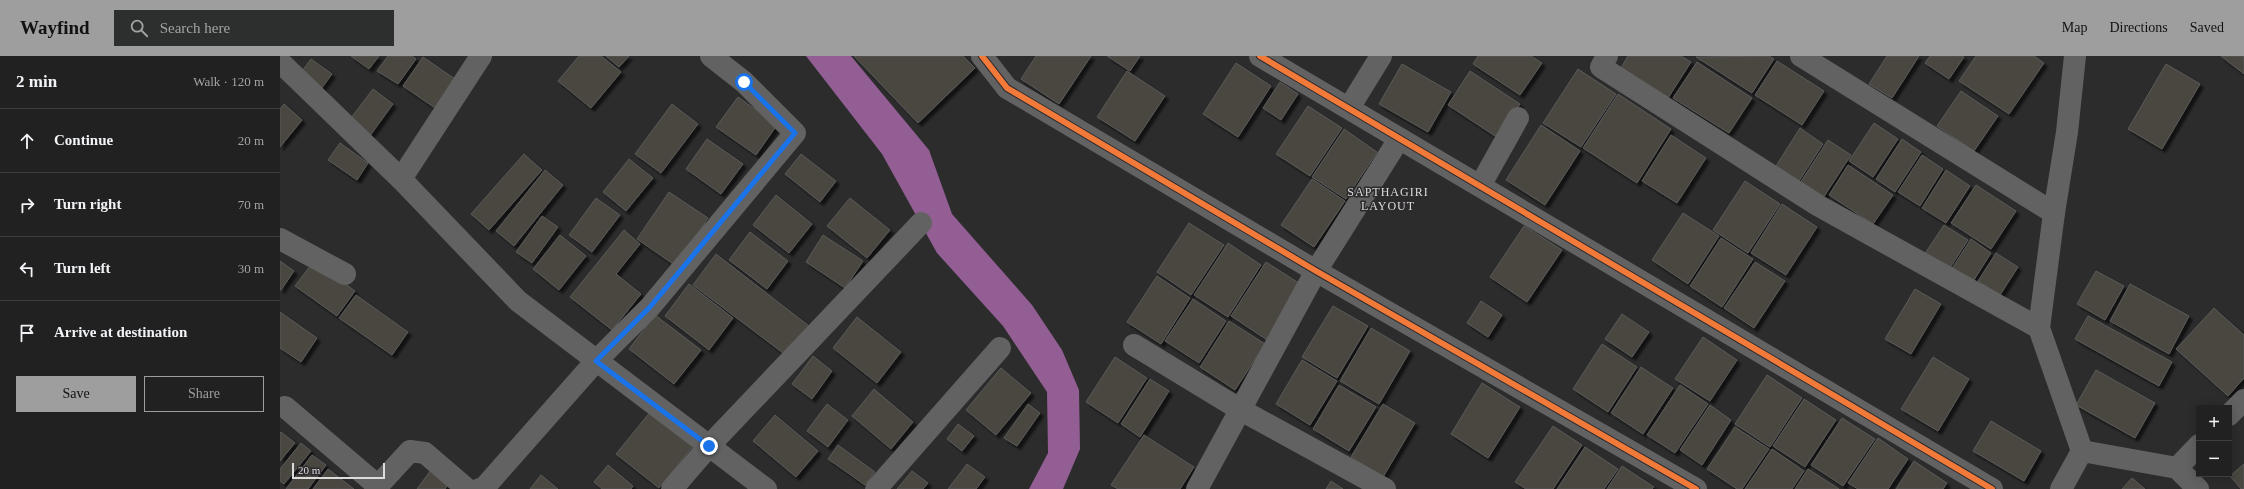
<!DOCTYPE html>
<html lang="en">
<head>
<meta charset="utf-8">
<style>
	:root { --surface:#212121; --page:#2d2e2e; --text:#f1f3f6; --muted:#a2a3a5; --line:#3e3e3f; --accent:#9f9e9f }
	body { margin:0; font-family:"Times New Roman",serif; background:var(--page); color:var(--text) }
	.controls { position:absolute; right:12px; bottom:12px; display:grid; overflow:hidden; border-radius:0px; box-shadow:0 2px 10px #0003 }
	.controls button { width:36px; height:36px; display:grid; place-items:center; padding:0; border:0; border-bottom:1px solid var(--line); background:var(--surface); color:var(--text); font:20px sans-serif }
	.scale { position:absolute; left:12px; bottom:10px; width:93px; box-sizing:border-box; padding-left:4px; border:2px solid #dddcdd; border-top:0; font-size:11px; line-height:14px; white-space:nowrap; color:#dddcdd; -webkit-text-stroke:3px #2d2b2d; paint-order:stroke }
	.stop { position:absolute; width:12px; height:12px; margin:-9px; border:3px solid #1a73e8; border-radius:50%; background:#fff }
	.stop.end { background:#1a73e8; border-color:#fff; box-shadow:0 1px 4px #0008 }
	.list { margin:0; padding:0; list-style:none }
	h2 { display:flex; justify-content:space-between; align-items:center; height:52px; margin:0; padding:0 16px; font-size:17px }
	h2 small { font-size:13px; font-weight:400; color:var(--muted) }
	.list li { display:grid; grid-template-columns:26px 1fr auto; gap:12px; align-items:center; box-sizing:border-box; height:64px; padding:0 16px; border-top:1px solid var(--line) }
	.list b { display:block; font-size:15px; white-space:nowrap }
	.list em { font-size:13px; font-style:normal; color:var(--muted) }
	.actions { display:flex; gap:8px; padding:12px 16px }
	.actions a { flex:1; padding:9px 0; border:1px solid var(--accent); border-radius:0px; text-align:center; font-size:14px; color:var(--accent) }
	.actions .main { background:var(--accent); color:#111 }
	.icon { flex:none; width:22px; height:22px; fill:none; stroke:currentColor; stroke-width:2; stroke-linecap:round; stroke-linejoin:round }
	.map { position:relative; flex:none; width:1964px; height:433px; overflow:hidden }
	header { display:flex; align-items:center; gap:24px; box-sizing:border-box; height:56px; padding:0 20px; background:var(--accent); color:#111 }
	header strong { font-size:19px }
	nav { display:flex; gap:22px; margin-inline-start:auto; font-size:14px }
	.search { width:280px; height:36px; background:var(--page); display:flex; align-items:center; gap:10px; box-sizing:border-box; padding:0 14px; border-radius:0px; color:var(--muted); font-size:15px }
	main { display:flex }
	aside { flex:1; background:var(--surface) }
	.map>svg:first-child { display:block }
	.water { fill:#925e94 }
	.building { fill:#494740; stroke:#5a5a5a; filter:url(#shadow) }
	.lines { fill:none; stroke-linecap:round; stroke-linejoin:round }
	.minor { stroke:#626262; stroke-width:22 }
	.tertiary { stroke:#626262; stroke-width:22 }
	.cycleway-casing { stroke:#2d2b2d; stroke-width:8 }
	.cycleway { stroke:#f17a3a; stroke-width:6 }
	.route { stroke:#1a73e8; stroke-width:5 }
	.labels { text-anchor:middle; stroke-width:3; stroke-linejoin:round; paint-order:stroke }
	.neighbourhood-label { font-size:12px; letter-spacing:1px; fill:#dddcdd; stroke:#2d2b2d }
</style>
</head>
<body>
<header>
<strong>Wayfind</strong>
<div class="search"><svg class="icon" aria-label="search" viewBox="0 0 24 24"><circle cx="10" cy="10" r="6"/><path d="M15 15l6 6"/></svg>Search here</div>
<nav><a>Map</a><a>Directions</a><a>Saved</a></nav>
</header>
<main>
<aside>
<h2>2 min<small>Walk · 120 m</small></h2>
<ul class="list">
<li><svg class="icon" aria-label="ahead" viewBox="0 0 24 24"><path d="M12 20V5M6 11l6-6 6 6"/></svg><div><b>Continue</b></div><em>20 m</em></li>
<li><svg class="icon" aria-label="right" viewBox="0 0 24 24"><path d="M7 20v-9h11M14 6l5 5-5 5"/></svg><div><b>Turn right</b></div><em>70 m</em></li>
<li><svg class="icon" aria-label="left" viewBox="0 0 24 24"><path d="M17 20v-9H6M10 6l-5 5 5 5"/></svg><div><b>Turn left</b></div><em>30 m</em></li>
<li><svg class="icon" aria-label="arrive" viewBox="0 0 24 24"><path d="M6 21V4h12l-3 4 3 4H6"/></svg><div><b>Arrive at destination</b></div></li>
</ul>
<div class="actions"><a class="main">Save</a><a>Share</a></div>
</aside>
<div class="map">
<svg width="1964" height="433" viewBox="0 0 1964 433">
	<defs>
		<filter id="shadow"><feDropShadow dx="3.5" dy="3.5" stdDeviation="1" flood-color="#0009"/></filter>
	</defs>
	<rect width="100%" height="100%" fill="#2c2c2c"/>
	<!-- water -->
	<path class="water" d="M526,0H571L649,94L672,158L752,249L782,294L799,334L800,393L783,433H749L768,397L767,336L723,270L657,197L602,98Z"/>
	<!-- building -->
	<g class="building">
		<path d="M71,0H99L89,13Z"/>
		<path d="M108,0H132L136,3L118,28L97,15Z"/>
		<path d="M299,0H321L341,16L311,52L278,25Z"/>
		<path d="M326,0H349L339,11Z"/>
		<path d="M574,0H683L695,12L638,67Z"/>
		<path d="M756,0H811L779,48L741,23Z"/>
		<path d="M827,0H860L850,15Z"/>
		<path d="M1198,0H1251L1262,7L1240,39L1193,8Z"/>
		<path d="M1348,0H1401L1411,6L1388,42L1341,12Z"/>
		<path d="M1489,0L1494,3L1472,37L1416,1Z"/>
		<path d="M1607,0H1639L1612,42L1589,28Z"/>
		<path d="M1650,0H1682L1684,1L1669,23L1645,7Z"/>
		<path d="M1696,0H1754L1764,7L1729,58L1679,25Z"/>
		<path d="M1941,0H1964V18Z"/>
		<path d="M143,1L175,23L155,52L123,30Z"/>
		<path d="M31,3L52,18L41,33L20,18Z"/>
		<path d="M1497,5L1544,35L1522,69L1475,39Z"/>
		<path d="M1417,6L1472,42L1449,77L1393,42Z"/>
		<path d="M956,7L991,30L958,81L923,58Z"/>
		<path d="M1122,8L1171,36L1148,76L1099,48Z"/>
		<path d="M1886,8L1920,28L1882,93L1848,73Z"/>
		<path d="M1298,13L1336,38L1301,91L1263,67Z"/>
		<path d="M847,15L885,40L855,85L817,61Z"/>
		<path d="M1190,15L1240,48L1218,82L1168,49Z"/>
		<path d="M1000,26L1018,38L1001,64L983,52Z"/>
		<path d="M93,33L113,48L89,81L68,66Z"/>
		<path d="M1681,35L1718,60L1694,95L1657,70Z"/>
		<path d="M1338,38L1391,73L1357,127L1303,92Z"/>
		<path d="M458,41L497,69L476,99L436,71Z"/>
		<path d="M4,48L22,64L0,91V53Z"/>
		<path d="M392,48L418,68L381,117L355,98Z"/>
		<path d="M1028,50L1062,72L1030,120L996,98Z"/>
		<path d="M1594,67L1618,83L1593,121L1569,105Z"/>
		<path d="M1261,69L1300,95L1265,149L1226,124Z"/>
		<path d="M1520,72L1543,88L1519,125L1496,110Z"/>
		<path d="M1064,73L1097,96L1066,143L1032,121Z"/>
		<path d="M1391,79L1426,102L1397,147L1362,125Z"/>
		<path d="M427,83L463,108L441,138L406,113Z"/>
		<path d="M1622,83L1641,96L1615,136L1596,123Z"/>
		<path d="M1548,84L1571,99L1543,142L1520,127Z"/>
		<path d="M60,87L88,107L77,124L48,104Z"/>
		<path d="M244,98L262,114L209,174L191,158Z"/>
		<path d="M521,98L556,125L540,146L505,118Z"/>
		<path d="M1642,99L1663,113L1640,150L1618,136Z"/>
		<path d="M349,103L373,122L346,155L323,136Z"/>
		<path d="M1568,109L1613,139L1593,168L1549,139Z"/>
		<path d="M265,114L283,129L234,190L216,175Z"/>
		<path d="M1666,114L1690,130L1666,167L1642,152Z"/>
		<path d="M1032,123L1065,145L1034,191L1001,169Z"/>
		<path d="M1465,125L1500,148L1468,197L1433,174Z"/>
		<path d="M1696,129L1736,155L1711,193L1671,167Z"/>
		<path d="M389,136L428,162L396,210L357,183Z"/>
		<path d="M496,139L532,168L509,197L473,169Z"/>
		<path d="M316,142L340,159L312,196L289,179Z"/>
		<path d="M570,142L610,174L587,202L547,170Z"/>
		<path d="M1502,148L1537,171L1506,219L1471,197Z"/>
		<path d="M1403,157L1439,180L1408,228L1372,204Z"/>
		<path d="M262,160L278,171L252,207L236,196Z"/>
		<path d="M909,167L944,189L911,239L877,216Z"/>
		<path d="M1664,169L1688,184L1668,215L1644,199Z"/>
		<path d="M1244,170L1282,194L1247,246L1210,221Z"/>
		<path d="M344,174L360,188L336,218L361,238L332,274L290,241Z"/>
		<path d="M470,176L508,205L487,233L449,204Z"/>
		<path d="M280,179L306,200L279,234L253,213Z"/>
		<path d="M543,179L583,205L565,232L526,206Z"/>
		<path d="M1441,182L1473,203L1442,251L1410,230Z"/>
		<path d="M1691,183L1711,197L1692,227L1671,214Z"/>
		<path d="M948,187L981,209L948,261L914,239Z"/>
		<path d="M1716,197L1738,211L1720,239L1698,225Z"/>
		<path d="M436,198L529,270L507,300L413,229Z"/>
		<path d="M0,205L14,215L1,234H0Z"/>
		<path d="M34,205L75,235L57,260L15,230Z"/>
		<path d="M986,206L1022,229L987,284L951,260Z"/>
		<path d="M1475,206L1505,225L1474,272L1444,252Z"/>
		<path d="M1816,215L1844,230L1825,264L1797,248Z"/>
		<path d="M877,220L910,242L881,288L847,266Z"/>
		<path d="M409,228L453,262L429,294L385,260Z"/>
		<path d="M1850,228L1909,260L1889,298L1830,265Z"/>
		<path d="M1635,233L1661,248L1631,298L1605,283Z"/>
		<path d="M76,239L128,276L112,299L59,262Z"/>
		<path d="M913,243L946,265L919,307L885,285Z"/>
		<path d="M1201,245L1222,259L1208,281L1187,267Z"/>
		<path d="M1053,250L1088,270L1057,322L1022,301Z"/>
		<path d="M1934,252L1964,279V322L1948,340L1896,293Z"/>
		<path d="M0,256L37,282L21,306L0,292Z"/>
		<path d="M1342,258L1369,276L1352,301L1325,283Z"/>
		<path d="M375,259L421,294L394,328L349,293Z"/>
		<path d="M1808,260L1892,306L1879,330L1795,283Z"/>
		<path d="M577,261L621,296L597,327L553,292Z"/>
		<path d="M949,265L985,288L955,334L920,311Z"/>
		<path d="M1091,272L1130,295L1099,348L1060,325Z"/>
		<path d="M1423,281L1457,304L1430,345L1395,323Z"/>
		<path d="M1322,288L1357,311L1328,356L1293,333Z"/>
		<path d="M533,300L552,315L532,343L512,328Z"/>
		<path d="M835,301L867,322L838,367L806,346Z"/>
		<path d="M1653,301L1689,323L1658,375L1621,353Z"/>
		<path d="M1022,304L1057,325L1030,369L996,348Z"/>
		<path d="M1361,311L1393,332L1363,378L1331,357Z"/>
		<path d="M721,312L751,337L716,379L686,354Z"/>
		<path d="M1816,314L1875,347L1855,382L1796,349Z"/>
		<path d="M1487,319L1522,342L1490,391L1455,368Z"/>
		<path d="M870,323L889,335L860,381L841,368Z"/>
		<path d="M1202,327L1240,351L1208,402L1171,378Z"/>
		<path d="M1059,329L1096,351L1069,395L1033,373Z"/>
		<path d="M1400,329L1428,348L1395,397L1367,379Z"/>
		<path d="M594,333L633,366L611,393L572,360Z"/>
		<path d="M1524,343L1556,364L1525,411L1493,390Z"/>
		<path d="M547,348L568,364L548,391L527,375Z"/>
		<path d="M748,348L760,357L737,390L724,382Z"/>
		<path d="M1103,348L1135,367L1103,421L1071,401Z"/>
		<path d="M1430,349L1451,364L1422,409L1400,394Z"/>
		<path d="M371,355L414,389L379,432L336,398Z"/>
		<path d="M495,359L538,395L516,421L473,385Z"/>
		<path d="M1562,362L1595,383L1563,430L1531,409Z"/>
		<path d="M1711,365L1761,395L1744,425L1693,395Z"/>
		<path d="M678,368L694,380L682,395L667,383Z"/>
		<path d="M1273,370L1302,389L1273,433H1246L1235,426Z"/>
		<path d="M1455,371L1489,393L1462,433H1457L1427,413Z"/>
		<path d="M1,376L15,387L0,405V377Z"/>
		<path d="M864,379L914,411L900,433H838L831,429Z"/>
		<path d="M1598,382L1628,403L1608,433H1578L1568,427Z"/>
		<path d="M21,387L31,395L4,428L0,425V413Z"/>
		<path d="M558,389L595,416L585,429L548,403Z"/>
		<path d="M1305,391L1338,413L1324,433H1277Z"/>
		<path d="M1492,393L1524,415L1512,433H1465Z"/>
		<path d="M32,399L46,409L28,433H6Z"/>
		<path d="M1634,405L1667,427L1663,433H1616Z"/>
		<path d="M687,408L705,421L696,433H668Z"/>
		<path d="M1964,408V433H1961L1950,420Z"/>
		<path d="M328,409L353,430L351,433H322L314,426Z"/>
		<path d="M1342,410L1374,431L1372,433H1327Z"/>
		<path d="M48,413L74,433H33Z"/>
		<path d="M1528,413L1559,433H1515Z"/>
		<path d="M151,414L169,427L165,433H137Z"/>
		<path d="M632,415L648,427L643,433H617Z"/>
		<path d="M261,419L278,433H250Z"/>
		<path d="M1852,422L1865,433H1842Z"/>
		<path d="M1051,425L1063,433H1046Z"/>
	</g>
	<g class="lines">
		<!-- minor -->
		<g class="minor">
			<path d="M702,0L727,32L1036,215L1416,433"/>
			<path d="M980,0L1712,433"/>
			<path d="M1327,0L1321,11L1539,150L1759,272"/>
			<path d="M1521,0L1774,157"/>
			<path d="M1069,52L1101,0"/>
			<path d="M121,123L201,0"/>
			<path d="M1200,130L1238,62"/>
			<path d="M0,183L65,218"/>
			<path d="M854,289L961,354L1105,433"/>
			<path d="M5,351L98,430"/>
			<path d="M1949,359L1964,344"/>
			<path d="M1802,395L1897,412L1918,433"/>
			<path d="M1897,412L1919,389"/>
			<path d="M95,433L130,395L145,397L187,433"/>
			<path d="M200,433H203L316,305L370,251L515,77L464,26L431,0"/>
			<path d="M392,433L429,390L641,167"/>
			<path d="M596,433L720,292"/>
			<path d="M917,433L1036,215L1119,83"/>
		</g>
		<!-- tertiary -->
		<g class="tertiary">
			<path d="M0,6L121,123L238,245L486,433"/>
			<path d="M1781,433L1802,395L1759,272L1774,157L1787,76L1795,0"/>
		</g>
		<!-- cycleway casing -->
		<g class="cycleway-casing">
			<g id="cycleway">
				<path d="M702,0L727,32L1036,215L1416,433"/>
				<path d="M980,0L1712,433"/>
			</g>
		</g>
		<!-- cycleway -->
		<use href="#cycleway" class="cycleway"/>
	</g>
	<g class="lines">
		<!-- route -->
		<path class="route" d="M429,390L316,305L370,251L515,77L464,26"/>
	</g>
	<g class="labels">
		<!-- neighbourhood labels -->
		<g class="neighbourhood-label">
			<text x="1108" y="140">SAPTHAGIRI<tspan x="1108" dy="14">LAYOUT</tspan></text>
		</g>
	</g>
</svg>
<div class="controls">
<button>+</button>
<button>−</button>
</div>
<div class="scale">20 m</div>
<div class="stop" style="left:464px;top:26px"></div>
<div class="stop end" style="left:429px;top:390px"></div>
</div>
</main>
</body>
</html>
